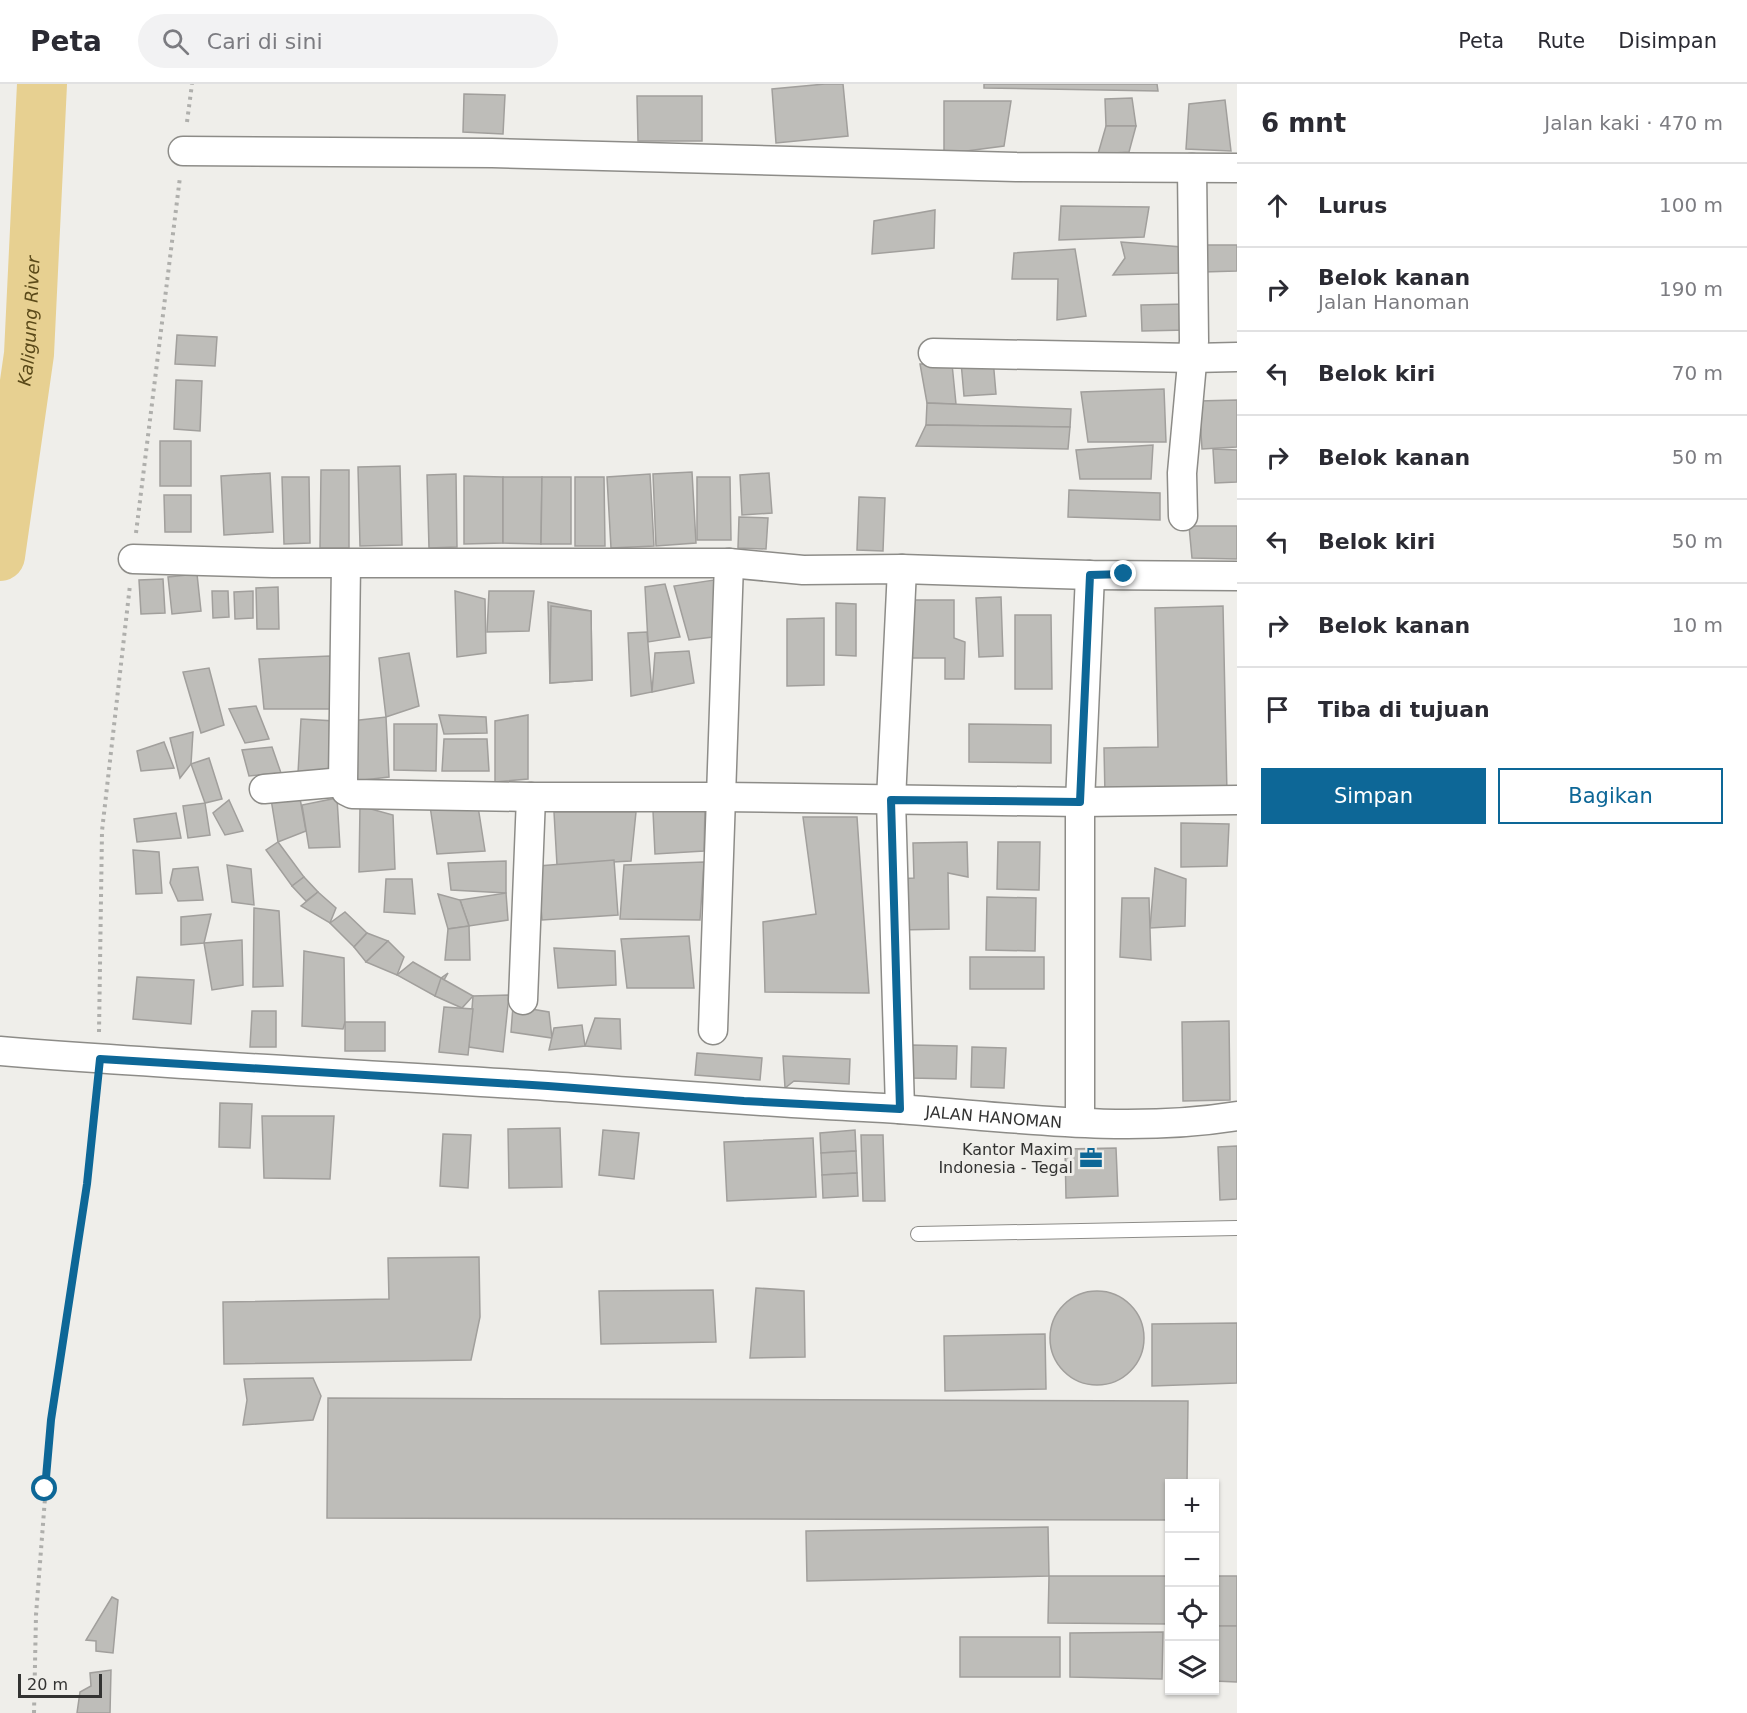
<!DOCTYPE html>
<html lang="id">
<head>
<meta charset="utf-8">
<style>
	:root { --surface:#fff; --page:#f2f2f3; --text:#2b2b33; --muted:#7c7c81; --line:#e1e1e2; --accent:#0d6797 }
	body { margin:0; font-family:"DejaVu Sans",sans-serif; background:var(--page); color:var(--text) }
	.controls { position:absolute; right:18px; bottom:18px; display:grid; overflow:hidden; border-radius:0px; box-shadow:0 2px 4px #0004 }
	.controls button { width:54px; height:54px; display:grid; place-items:center; padding:0; border:0; border-bottom:2px solid var(--line); background:var(--surface); color:var(--text); font:30px sans-serif }
	.scale { position:absolute; left:18px; bottom:15px; width:84px; box-sizing:border-box; padding-left:6px; border:3px solid #333332; border-top:0; font-size:16px; line-height:21px; white-space:nowrap; color:#333332; -webkit-text-stroke:4px #efeeea; paint-order:stroke }
	.stop { position:absolute; width:18px; height:18px; margin:-14px; border:4px solid #0d6797; border-radius:50%; background:#fff }
	.stop.end { background:#0d6797; border-color:#fff; box-shadow:0 2px 6px #0008 }
	.list { margin:0; padding:0; list-style:none }
	h2 { display:flex; justify-content:space-between; align-items:center; height:78px; margin:0; padding:0 24px; font-size:26px }
	h2 small { font-size:20px; font-weight:400; color:var(--muted) }
	.list li { display:grid; grid-template-columns:39px 1fr auto; gap:18px; align-items:center; box-sizing:border-box; height:84px; padding:0 24px; border-top:2px solid var(--line) }
	.list b { display:block; font-size:22px; white-space:nowrap }
	.list p { margin:0; font-size:20px; white-space:nowrap; color:var(--muted) }
	.list em { font-size:20px; font-style:normal; color:var(--muted) }
	.actions { display:flex; gap:12px; padding:18px 24px }
	.actions a { flex:1; padding:14px 0; border:2px solid var(--accent); border-radius:0px; text-align:center; font-size:21px; color:var(--accent) }
	.actions .main { background:var(--accent); color:#fff }
	.icon { flex:none; width:33px; height:33px; fill:none; stroke:currentColor; stroke-width:2; stroke-linecap:round; stroke-linejoin:round }
	.map { position:relative; flex:none; width:1237px; height:1629px; overflow:hidden }
	header { display:flex; align-items:center; gap:36px; box-sizing:border-box; height:84px; padding:0 30px; background:var(--surface); border-bottom:2px solid var(--line) }
	header strong { font-size:28px }
	nav { display:flex; gap:33px; margin-inline-start:auto; font-size:21px }
	.search { width:420px; height:54px; background:var(--page); display:flex; align-items:center; gap:15px; box-sizing:border-box; padding:0 21px; border-radius:33px; color:var(--muted); font-size:22px }
	main { display:flex }
	aside { flex:1; background:var(--surface) }
	.map>svg:first-child { display:block }
	.lines { fill:none; stroke-linecap:round; stroke-linejoin:round }
	.river { stroke:#e7d091; stroke-width:50 }
	.building { fill:#bebdb9; stroke:#a19f9c; stroke-width:1.5 }
	.lane-casing { stroke:#8d8c88; stroke-width:16 }
	.street-casing { stroke:#8d8c88; stroke-width:31 }
	.path { stroke:#afafac; stroke-width:4; stroke-dasharray:3 4.5; stroke-linecap:butt }
	.lane { stroke:#fff; stroke-width:14 }
	.street { stroke:#fff; stroke-width:28 }
	.route { stroke:#0d6797; stroke-width:8 }
	.labels { text-anchor:middle; stroke-width:6; stroke-linejoin:round; paint-order:stroke }
	.street-label { font-size:16px; fill:#333332; stroke:#efeeea }
	.poi-label { font-size:16px; fill:#333332; stroke:#efeeea; text-anchor:end }
	.water-label { font-size:18px; font-style:italic; fill:#5a4919; stroke:#efeeea }
</style>
</head>
<body>
<header>
<strong>Peta</strong>
<div class="search"><svg class="icon" aria-label="search" viewBox="0 0 24 24"><circle cx="10" cy="10" r="6"/><path d="M15 15l6 6"/></svg>Cari di sini</div>
<nav><a>Peta</a><a>Rute</a><a>Disimpan</a></nav>
</header>
<main>
<div class="map">
<svg width="1237" height="1629" viewBox="0 0 1237 1629">
	<rect width="100%" height="100%" fill="#efeeea"/>
	<g class="lines">
		<!-- river -->
		<path class="river" id="s1" d="M0,472L29,270L42,0"/>
	</g>
	<!-- building -->
	<g class="building">
		<path d="M825,0H843L848,52L776,59L772,5Z"/>
		<path d="M984,0H1157L1158,7L984,4Z"/>
		<path d="M464,10L505,11L503,50L463,48Z"/>
		<path d="M637,12H702V57H638Z"/>
		<path d="M1132,14L1136,42H1106L1105,15Z"/>
		<path d="M1225,16L1231,67L1186,65L1189,20Z"/>
		<path d="M944,17H1011L1004,62L944,70Z"/>
		<path d="M1106,42H1136L1129,68L1098,70Z"/>
		<path d="M1061,122L1149,123L1144,153L1059,156Z"/>
		<path d="M935,126L934,164L872,170L874,137Z"/>
		<path d="M1121,158L1182,163L1180,189L1113,191L1125,174Z"/>
		<path d="M1199,161H1237V187L1203,188Z"/>
		<path d="M1075,165L1086,232L1057,236L1058,195H1012L1014,169Z"/>
		<path d="M1187,220V246L1142,247L1141,221Z"/>
		<path d="M177,251L217,253L215,282L175,280Z"/>
		<path d="M993,275L996,310L964,312L961,278Z"/>
		<path d="M920,280H952L956,320L927,319Z"/>
		<path d="M176,296L202,297L200,347L174,345Z"/>
		<path d="M1164,305L1166,358H1088L1081,308Z"/>
		<path d="M1237,316V363L1202,365L1199,317Z"/>
		<path d="M927,319L1071,325L1070,343L926,341Z"/>
		<path d="M926,341L1070,343L1068,365L916,362Z"/>
		<rect x="160" y="357" width="31" height="45"/>
		<path d="M1153,361L1151,395H1080L1076,366Z"/>
		<path d="M1213,365L1237,366V398L1215,399Z"/>
		<path d="M400,382L402,461L360,462L358,383Z"/>
		<path d="M321,386H349V464H320Z"/>
		<path d="M692,388L696,459L656,462L653,390Z"/>
		<path d="M270,389L273,448L224,451L221,392Z"/>
		<path d="M769,389L772,429L742,431L740,391Z"/>
		<path d="M456,390L457,463L429,464L427,391Z"/>
		<path d="M650,390L654,462L611,464L607,393Z"/>
		<path d="M464,392L503,393V459L464,460Z"/>
		<path d="M282,393H309L310,459L284,460Z"/>
		<path d="M503,393H542L541,460L503,459Z"/>
		<path d="M542,393H571V460H541Z"/>
		<path d="M575,393H604L605,462H575Z"/>
		<path d="M697,393H730L731,456H697Z"/>
		<path d="M1069,406L1160,409V436L1068,433Z"/>
		<path d="M164,411H191V448H165Z"/>
		<path d="M859,413L885,414L883,467L857,466Z"/>
		<path d="M739,433L768,434L766,465L738,464Z"/>
		<path d="M1189,442H1237V475L1192,474Z"/>
		<path d="M197,490L201,527L172,530L168,493Z"/>
		<path d="M163,495L165,529L141,530L139,496Z"/>
		<path d="M714,496L713,553L689,556L674,502Z"/>
		<path d="M665,500L680,553L648,558L645,503Z"/>
		<path d="M278,503L279,545H257L256,504Z"/>
		<path d="M212,507H228L229,533L213,534Z"/>
		<path d="M253,507V534L235,535L234,508Z"/>
		<path d="M455,507L485,515L486,569L457,573Z"/>
		<path d="M489,507H534L529,547L487,548Z"/>
		<path d="M1001,513L1003,572L979,573L976,514Z"/>
		<path d="M909,516H954V554L965,558L964,595H945V574H908Z"/>
		<path d="M548,518L591,527L592,596L550,599Z"/>
		<path d="M836,519L856,520V572L836,571Z"/>
		<path d="M551,522L591,527L592,596L550,599Z"/>
		<path d="M1223,522L1227,710L1105,712L1104,664L1158,663L1155,524Z"/>
		<path d="M1015,531H1051L1052,605H1015Z"/>
		<path d="M824,534V601L787,602V535Z"/>
		<path d="M647,548L652,608L631,612L628,549Z"/>
		<path d="M689,567L694,599L652,608L655,569Z"/>
		<path d="M409,569L419,622L386,633L379,574Z"/>
		<path d="M330,572L331,625H264L259,575Z"/>
		<path d="M209,584L224,641L201,649L183,588Z"/>
		<path d="M256,622L269,655L245,659L229,625Z"/>
		<path d="M439,631L486,633L487,649L444,650Z"/>
		<path d="M528,631V695L495,698V637Z"/>
		<path d="M386,633L389,693L355,697L351,637Z"/>
		<path d="M301,635L335,637L331,691L298,689Z"/>
		<path d="M394,640H437L436,687L394,686Z"/>
		<path d="M969,640L1051,641V679L969,678Z"/>
		<path d="M193,648L191,680L180,694L170,654Z"/>
		<path d="M444,655H487L489,687H442Z"/>
		<path d="M164,658L174,684L141,687L137,667Z"/>
		<path d="M272,663L281,689L249,692L242,666Z"/>
		<path d="M209,674L222,715L205,719L191,680Z"/>
		<path d="M299,709L306,747L278,758L271,715Z"/>
		<path d="M337,714L340,763L309,764L302,721Z"/>
		<path d="M229,716L243,747L225,751L213,729Z"/>
		<path d="M477,716L485,767L437,770L430,722Z"/>
		<path d="M205,719L210,751L188,754L183,722Z"/>
		<path d="M360,722L393,731L395,785L359,788Z"/>
		<path d="M705,723L704,767L655,770L653,727Z"/>
		<path d="M554,728H636L631,777L557,781Z"/>
		<path d="M176,729L181,754L137,758L134,735Z"/>
		<path d="M803,733H857L869,909L765,908L763,838L816,830Z"/>
		<path d="M1181,739L1229,740L1227,782L1181,783Z"/>
		<path d="M278,758L304,793L292,802L266,766Z"/>
		<path d="M967,758L968,793L948,789L949,845L898,846L897,795L914,794L913,759Z"/>
		<path d="M998,758H1040L1039,806L997,805Z"/>
		<path d="M133,766L159,768L162,809L136,810Z"/>
		<path d="M614,776L618,831L542,836L538,782Z"/>
		<path d="M506,777V809L451,806L448,779Z"/>
		<path d="M704,778L700,836L620,835L624,781Z"/>
		<path d="M227,781L251,785L254,821L232,818Z"/>
		<path d="M198,783L203,816L178,817L170,799L173,785Z"/>
		<path d="M1155,784L1186,795L1185,842L1150,844Z"/>
		<path d="M304,793L318,808L306,817L292,802Z"/>
		<path d="M386,795H412L415,830L384,828Z"/>
		<path d="M318,808L336,824L330,839L301,822Z"/>
		<path d="M506,809L508,836L469,842L460,816Z"/>
		<path d="M438,810L460,816L469,842L448,845Z"/>
		<path d="M987,813L1036,814L1035,867L986,866Z"/>
		<path d="M1122,814H1149L1151,876L1120,873Z"/>
		<path d="M254,824L279,827L283,902L253,903Z"/>
		<path d="M345,828L367,849L354,863L330,839Z"/>
		<path d="M211,830L204,859L181,861V833Z"/>
		<path d="M469,842L470,876H445L448,845Z"/>
		<path d="M367,849L388,857L366,878L354,863Z"/>
		<path d="M689,852L694,904H627L621,855Z"/>
		<path d="M242,856L243,901L212,906L204,859Z"/>
		<path d="M388,857L404,873L397,891L366,878Z"/>
		<path d="M554,864L615,867L616,901L558,904Z"/>
		<path d="M304,867L344,874L345,938L343,945L302,942Z"/>
		<rect x="970" y="873" width="74" height="32"/>
		<path d="M413,878L441,894L448,889L435,912L397,891Z"/>
		<path d="M137,893L194,896L191,940L133,935Z"/>
		<path d="M441,894L473,912L462,924L435,912Z"/>
		<path d="M509,911L503,968L469,963L473,912Z"/>
		<path d="M513,922L549,928L552,954L511,948Z"/>
		<path d="M444,923L473,925L468,971L439,968Z"/>
		<path d="M252,927H276V963H250Z"/>
		<path d="M595,934L620,935L621,965L585,962Z"/>
		<path d="M1229,937L1230,1016L1183,1017L1182,938Z"/>
		<rect x="345" y="938" width="40" height="29"/>
		<path d="M582,941L585,962L549,966L554,944Z"/>
		<path d="M911,961L957,962L956,995L911,994Z"/>
		<path d="M972,963L1006,964L1004,1004L971,1003Z"/>
		<path d="M697,969L762,974L760,996L695,991Z"/>
		<path d="M783,972L850,975L849,1000L794,997L785,1004Z"/>
		<path d="M220,1019L252,1020L250,1064L219,1063Z"/>
		<path d="M262,1032H334L330,1095L264,1094Z"/>
		<path d="M560,1044L562,1103L509,1104L508,1045Z"/>
		<path d="M603,1046L639,1049L634,1095L599,1091Z"/>
		<path d="M855,1046L856,1067L821,1069L820,1049Z"/>
		<path d="M443,1050L471,1051L468,1104L440,1102Z"/>
		<path d="M861,1051H883L885,1117H863Z"/>
		<path d="M813,1054L816,1113L727,1117L724,1058Z"/>
		<path d="M1237,1062V1115L1220,1116L1218,1063Z"/>
		<path d="M1116,1064L1118,1112L1066,1114L1065,1065Z"/>
		<path d="M856,1067L857,1089L822,1091L821,1069Z"/>
		<path d="M857,1089L858,1112L823,1114L822,1091Z"/>
		<path d="M479,1173L480,1233L471,1276L224,1280L223,1218L389,1215L388,1174Z"/>
		<path d="M756,1204L804,1207L805,1273L750,1274Z"/>
		<path d="M713,1206L716,1258L601,1260L599,1207Z"/>
		<circle cx="1097" cy="1254" r="47"/>
		<path d="M1237,1239V1299L1152,1302V1240Z"/>
		<path d="M1045,1250L1046,1305L945,1307L944,1252Z"/>
		<path d="M313,1294L321,1312L313,1336L243,1341L247,1316L244,1295Z"/>
		<path d="M328,1314L1188,1317L1187,1400H1170V1436L327,1434Z"/>
		<path d="M1048,1443L1049,1492L807,1497L806,1447Z"/>
		<path d="M1049,1492H1170V1540L1048,1539Z"/>
		<rect x="1214" y="1492" width="23" height="50"/>
		<path d="M112,1513L118,1516L113,1569L96,1567V1557L86,1556Z"/>
		<path d="M1214,1542H1237V1598L1214,1597Z"/>
		<path d="M1163,1548L1162,1595L1070,1593V1549Z"/>
		<rect x="960" y="1553" width="100" height="40"/>
		<path d="M111,1586L110,1629H77L80,1608L91,1602L90,1589Z"/>
	</g>
	<g class="lines">
		<!-- lane casing -->
		<g class="lane-casing">
			<path id="lane" d="M918,1150L1237,1144"/>
		</g>
		<!-- street casing -->
		<g class="street-casing">
			<g id="street">
				<path d="M183,67L492,69L1016,83L1237,84"/>
				<path d="M933,269L1193,274L1237,273"/>
				<path d="M1183,432L1182,389L1194,257L1192,84"/>
				<path d="M133,475L273,479H729L803,486L902,485L1090,491L1237,492"/>
				<path d="M346,480L343,698L346,707L352,710L531,713H721L1080,718L1237,716"/>
				<path d="M264,705L343,698"/>
				<path d="M523,916L531,713"/>
				<path d="M713,946L729,479"/>
				<path id="s2" d="M0,967C182,982 365,990 547,1002C653,1009 758,1018 864,1023C987,1029 1114,1052 1237,1032"/>
				<path d="M900,1025L891,716L902,485"/>
				<path d="M1080,1038V718L1090,491"/>
			</g>
		</g>
		<!-- path -->
		<g class="path">
			<path d="M187,38L192,0"/>
			<path d="M136,449L180,93"/>
			<path d="M99,948L102,747L130,501"/>
			<path d="M34,1629L36,1531L51,1336L87,1100L97,1001"/>
		</g>
		<!-- lane -->
		<use href="#lane" class="lane"/>
		<!-- street -->
		<use href="#street" class="street"/>
	</g>
	<g class="lines">
		<!-- route -->
		<path class="route" d="M45,1405L51,1336L87,1100L100,975L548,1002L744,1017L900,1025L891,716L1080,718L1090,491L1124,490"/>
	</g>
	<!-- icons -->
	<defs>
		<g id="office-bare" transform="scale(1.8)"><path d="M-6-3h4V-5.5h4V-3h4V5H-6ZM-1-4.5V-3h2v-1.5ZM-6 0V1H6V0Z" fill="#0d6797" stroke="#efeeea" stroke-width="2.5" paint-order="stroke"/></g>
	</defs>
	<g fill-rule="evenodd">
		<use href="#office-bare" x="1091" y="1074"/>
	</g>
	<g class="labels">
		<!-- street labels -->
		<g class="street-label">
			<text dy="6" stroke="none"><textPath href="#s2" startOffset="996">JALAN HANOMAN</textPath></text>
		</g>
		<!-- poi labels -->
		<g class="poi-label">
			<text x="1073" y="1071">Kantor Maxim<tspan x="1073" dy="18">Indonesia - Tegal</tspan></text>
		</g>
		<!-- water labels -->
		<g class="water-label">
			<text dy="6" stroke="none"><textPath href="#s1" startOffset="237">Kaligung River</textPath></text>
		</g>
	</g>
</svg>
<div class="controls">
<button>+</button>
<button>−</button>
<button><svg class="icon" aria-label="locate" viewBox="0 0 24 24"><circle cx="12" cy="12" r="6"/><path d="M12 2v4M12 18v4M2 12h4M18 12h4"/></svg></button>
<button><svg class="icon" aria-label="layers" viewBox="0 0 24 24"><path d="M12 4l9 5-9 5-9-5zM3 14l9 5 9-5"/></svg></button>
</div>
<div class="scale">20 m</div>
<div class="stop" style="left:45px;top:1405px"></div>
<div class="stop end" style="left:1124px;top:490px"></div>
</div>
<aside>
<h2>6 mnt<small>Jalan kaki · 470 m</small></h2>
<ul class="list">
<li><svg class="icon" aria-label="ahead" viewBox="0 0 24 24"><path d="M12 20V5M6 11l6-6 6 6"/></svg><div><b>Lurus</b></div><em>100 m</em></li>
<li><svg class="icon" aria-label="right" viewBox="0 0 24 24"><path d="M7 20v-9h11M14 6l5 5-5 5"/></svg><div><b>Belok kanan</b><p>Jalan Hanoman</p></div><em>190 m</em></li>
<li><svg class="icon" aria-label="left" viewBox="0 0 24 24"><path d="M17 20v-9H6M10 6l-5 5 5 5"/></svg><div><b>Belok kiri</b></div><em>70 m</em></li>
<li><svg class="icon" aria-label="right" viewBox="0 0 24 24"><path d="M7 20v-9h11M14 6l5 5-5 5"/></svg><div><b>Belok kanan</b></div><em>50 m</em></li>
<li><svg class="icon" aria-label="left" viewBox="0 0 24 24"><path d="M17 20v-9H6M10 6l-5 5 5 5"/></svg><div><b>Belok kiri</b></div><em>50 m</em></li>
<li><svg class="icon" aria-label="right" viewBox="0 0 24 24"><path d="M7 20v-9h11M14 6l5 5-5 5"/></svg><div><b>Belok kanan</b></div><em>10 m</em></li>
<li><svg class="icon" aria-label="arrive" viewBox="0 0 24 24"><path d="M6 21V4h12l-3 4 3 4H6"/></svg><div><b>Tiba di tujuan</b></div></li>
</ul>
<div class="actions"><a class="main">Simpan</a><a>Bagikan</a></div>
</aside>
</main>
</body>
</html>
